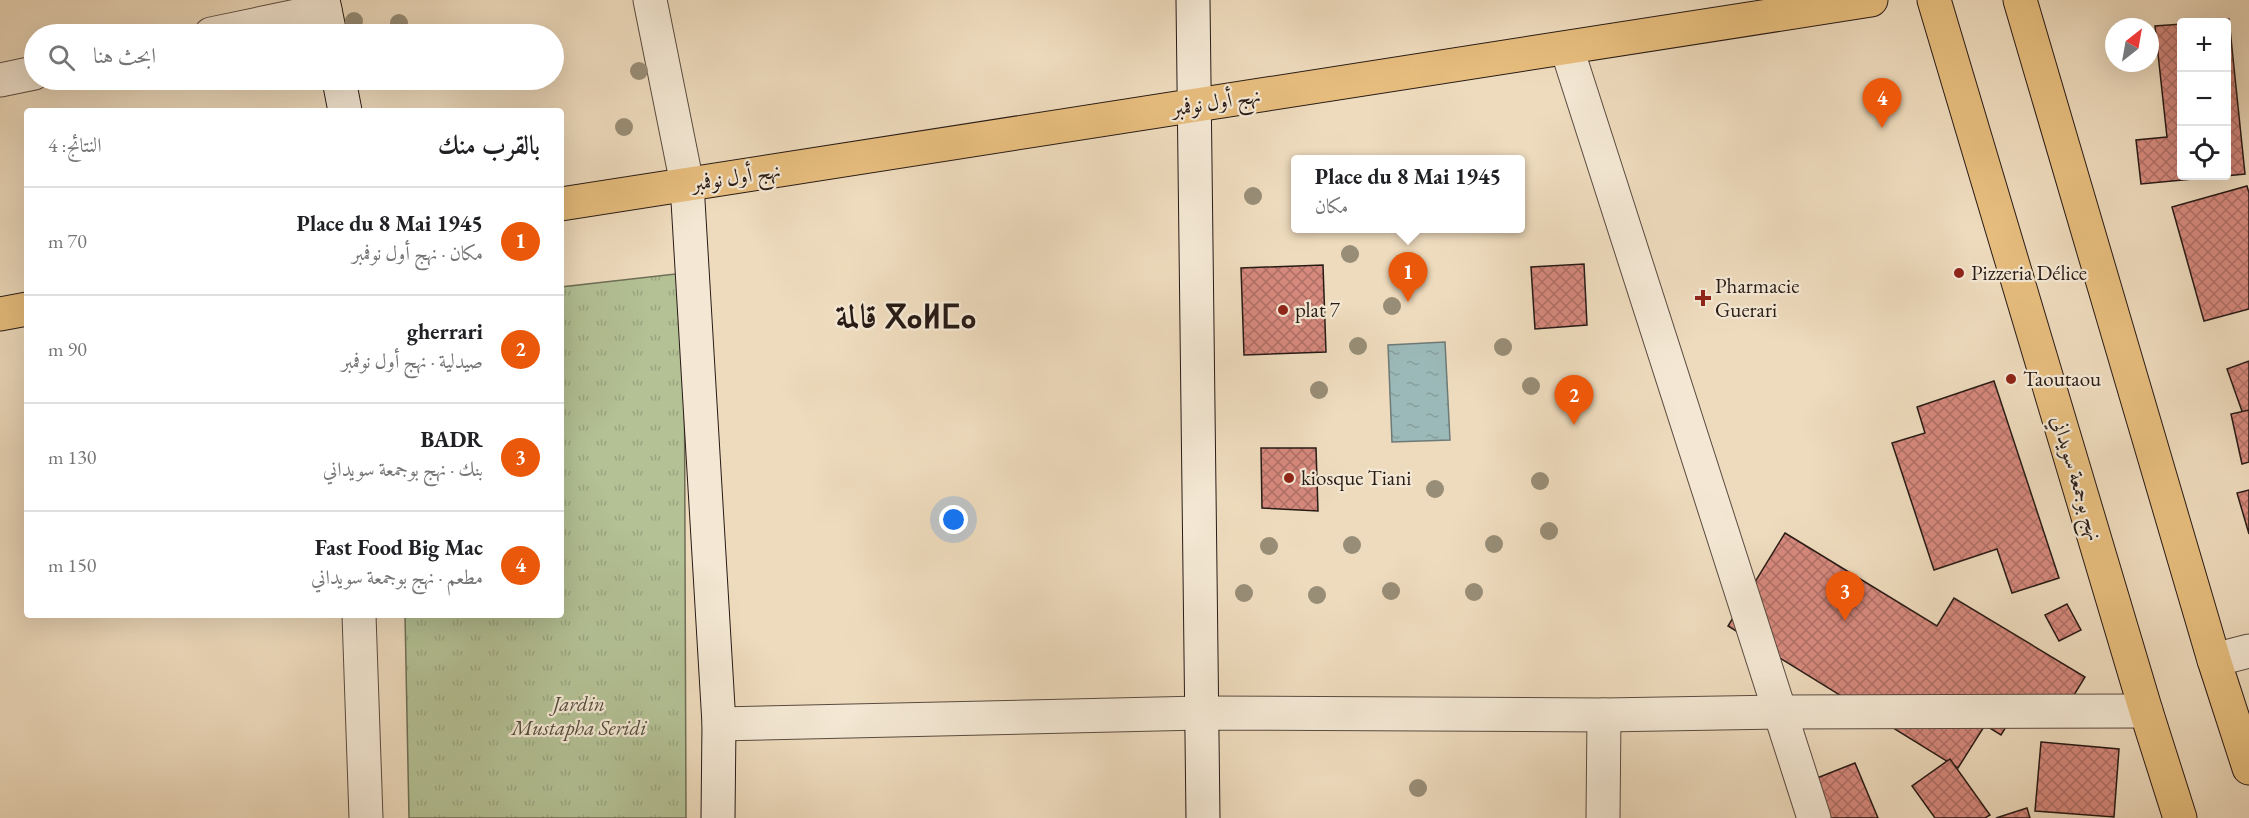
<!DOCTYPE html>
<html lang="ar">
<head>
<meta charset="utf-8">
<style>
	:root { --surface:#fff; --page:#f6f6f6; --text:#202124; --muted:#757577; --line:#e0e0e0; --accent:#ea580c }
	body { margin:0; font-family:"EB Garamond",Amiri,"Noto Sans Tifinagh",serif; background:var(--page); color:var(--text); direction:rtl }
	.controls { position:absolute; right:18px; top:18px; display:grid; overflow:hidden; border-radius:6px; box-shadow:0 6px 24px #0002 }
	.controls button { width:54px; height:54px; display:grid; place-items:center; padding:0; border:0; border-bottom:2px solid var(--line); background:var(--surface); color:var(--text); font:30px sans-serif }
	.compass { position:absolute; left:2105px; top:18px; width:54px; height:54px; border-radius:50%; background:var(--surface); box-shadow:0 6px 24px #0002; rotate:31deg }
	.you { position:absolute; left:954px; top:520px; width:21px; height:21px; margin:-15px; border:4px solid #fff; border-radius:50%; background:#1a73e8; box-shadow:0 0 0 9px #1a73e833 }
	.badge { display:grid; place-items:center; width:39px; height:39px; border-radius:50%; background:var(--accent); color:#fff; font-size:20px; font-weight:700 }
	.pin { position:absolute; translate:-50% -50px; filter:drop-shadow(0 2px 3px #0008) }
	.pin::after { content:''; position:absolute; top:32px; width:21px; height:18px; background:inherit; clip-path:polygon(0 0,100% 0,50% 100%) }
	.popup { position:absolute; left:1291px; top:155px; width:234px; height:78px; box-sizing:border-box; display:grid; place-content:center; border-radius:6px; background:var(--surface); filter:drop-shadow(0 2px 4px #0005); font-size:20px; white-space:nowrap; color:var(--muted) }
	.popup b { font-size:22px; color:var(--text) }
	.popup::after { content:''; position:absolute; left:50%; top:100%; margin-left:-12px; border:12px solid transparent; border-top-color:var(--surface) }
	.list { margin:0; padding:0; list-style:none }
	h2 { display:flex; justify-content:space-between; align-items:center; height:78px; margin:0; padding:0 24px; font-size:26px }
	h2 small { font-size:20px; font-weight:400; color:var(--muted) }
	.list li { display:grid; grid-template-columns:39px 1fr auto; gap:18px; align-items:center; box-sizing:border-box; height:108px; padding:0 24px; border-top:2px solid var(--line) }
	.list b { display:block; font-size:22px; white-space:nowrap }
	.list p { margin:0; font-size:20px; white-space:nowrap; color:var(--muted) }
	.list em { font-size:20px; font-style:normal; color:var(--muted) }
	.icon { flex:none; width:33px; height:33px; fill:none; stroke:currentColor; stroke-width:2; stroke-linecap:round; stroke-linejoin:round }
	.map { position:relative; flex:none; width:2249px; height:818px; overflow:hidden; direction:ltr }
	.search { position:absolute; background:var(--surface); box-shadow:0 6px 24px #0002; left:24px; top:24px; width:540px; height:66px; display:flex; align-items:center; gap:15px; box-sizing:border-box; padding:0 21px; border-radius:33px; color:var(--muted); font-size:22px }
	.panel { position:absolute; background:var(--surface); box-shadow:0 6px 24px #0002; left:24px; top:108px; width:540px; height:510px; border-radius:6px; direction:rtl }
	.map>svg:first-child { display:block }
	.park { fill:url(#park-tufts); stroke:#6e6e56; stroke-width:1.5 }
	.water { fill:url(#water-ripples); stroke:#6d7a77; stroke-width:1.5 }
	.building { fill:url(#building-cross-hatch); stroke:#281b16; stroke-width:1.5 }
	.lines { fill:none; stroke-linecap:round; stroke-linejoin:round }
	.street-casing { stroke:#5a4b40; stroke-width:35 }
	.secondary-casing { stroke:#281b16; stroke-width:35 }
	.primary-casing { stroke:#281b16; stroke-width:35 }
	.street { stroke:#f4e8d4; stroke-width:33 }
	.secondary { stroke:#f4e8d4; stroke-width:33 }
	.primary { stroke:#e7be7e; stroke-width:33 }
	.tree { fill:#988d76 }
	.poi-dot { fill:#8f2418; stroke:#f4e8d4; stroke-width:2 }
	.labels { text-anchor:middle; stroke-width:4.5; stroke-linejoin:round; paint-order:stroke }
	.street-label { font-size:21px; fill:#281b16; stroke:#f4e8d4 }
	.poi-label { font-size:21px; fill:#281b16; stroke:#f4e8d4; text-anchor:start }
	.park-label { font-size:21px; font-style:italic; fill:#524d3c; stroke:#f4e8d4 }
	.town-label { font-size:33px; font-weight:bold; fill:#281b16; stroke:#f4e8d4 }
</style>
</head>
<body>
<div class="map">
<svg width="2249" height="818" viewBox="0 0 2249 818">
	<defs>
		<pattern id="park-tufts" width="24" height="20" patternUnits="userSpaceOnUse" patternTransform="scale(1.5)"><rect width="24" height="20" fill="#b3c195"/><path d="M3 7l-1-3M5 7V3M7 7l1-3M15 17l-1-3M17 17v-4M19 17l1-3" fill="none" stroke="#9aa580"/></pattern>
		<pattern id="water-ripples" width="26" height="14" patternUnits="userSpaceOnUse" patternTransform="scale(1.5)"><rect width="26" height="14" fill="#9bb9b8"/><path d="M2 4q2-2 4 0t4 0M15 11q2-2 4 0t4 0" fill="none" stroke="#869e9d"/></pattern>
		<pattern id="building-cross-hatch" width="8" height="8" patternUnits="userSpaceOnUse" patternTransform="scale(1.5)"><rect width="8" height="8" fill="#d6897d"/><path d="M0 0l8 8M0 8l8-8" fill="none" stroke="#ae6f65"/></pattern>
	</defs>
	<rect width="100%" height="100%" fill="#eedbbd"/>
	<filter id="stains"><feTurbulence type="fractalNoise" baseFrequency=".00333" numOctaves="4"/><feColorMatrix values="0 0 0 0 .2 0 0 0 0 .09 0 0 0 0 .02 0 0 0 .5 -.17"/></filter>
	<radialGradient id="worn" r=".72"><stop offset=".6" stop-color="#630" stop-opacity="0"/><stop offset="1" stop-color="#630" stop-opacity=".3"/></radialGradient>
	<!-- park -->
	<path class="park" d="M684,273L686,818H409L405,615H561V287Z"/>
	<!-- water -->
	<path class="water" d="M1445,342L1450,440L1392,442L1388,345Z"/>
	<!-- building -->
	<g class="building">
		<path d="M2229,19L2245,174L2141,184L2136,140L2167,137L2155,26L2182,24V176H2226V22H2192Z"/>
		<path d="M2247,186L2249,193V309L2204,321L2172,207Z"/>
		<path d="M1584,264L1587,325L1535,329L1531,267Z"/>
		<path d="M1323,265L1326,352L1244,355L1241,268Z"/>
		<path d="M2249,361V412L2243,414L2227,369Z"/>
		<path d="M1994,381L2059,578L2012,593L1997,549L1934,570L1892,443L1925,433L1917,407Z"/>
		<path d="M2249,410V462L2242,464L2231,414Z"/>
		<path d="M1261,448H1316L1318,511L1262,508Z"/>
		<path d="M2249,490V534L2237,493Z"/>
		<path d="M1785,533L1937,626L1954,598L2085,677L2060,718L2025,696L2001,735L1985,725L1958,768L1728,626Z"/>
		<path d="M2067,604L2081,630L2059,641L2045,615Z"/>
		<path d="M2041,742L2119,749L2114,817L2035,811Z"/>
		<path d="M1950,759L1990,815L1985,818H1935L1912,786Z"/>
		<path d="M1855,763L1878,818H1828L1812,780Z"/>
		<path d="M2027,808L2030,818H1996Z"/>
	</g>
	<g class="lines">
		<!-- street casing -->
		<g class="street-casing">
			<g id="street">
				<path d="M650,0L687,184"/>
				<path d="M211,34L325,10"/>
				<path d="M1567,49L1814,818"/>
				<path d="M0,80L34,73"/>
				<path d="M359,615L366,818"/>
				<path d="M2214,660L2249,651"/>
				<path d="M719,724L1201,713L1604,715L1780,712L2146,711"/>
				<path d="M1603,818L1604,715"/>
			</g>
		</g>
		<!-- secondary casing -->
		<g class="secondary-casing">
			<g id="secondary">
				<path d="M323,0L330,34"/>
				<path d="M1193,0L1203,818"/>
				<path d="M339,80L345,111"/>
				<path d="M687,184L719,724L718,818"/>
			</g>
		</g>
		<!-- primary casing -->
		<g class="primary-casing">
			<g id="primary">
				<path d="M1934,0L2146,711L2180,818"/>
				<path d="M2020,0L2214,660L2249,768"/>
				<path d="M561,204L1871,0"/>
				<path d="M0,314L27,309"/>
			</g>
		</g>
		<!-- street -->
		<use href="#street" class="street"/>
		<!-- secondary -->
		<use href="#secondary" class="secondary"/>
		<!-- primary -->
		<use href="#primary" class="primary"/>
	</g>
	<!-- trees -->
	<g class="tree">
		<circle cx="354" cy="21" r="9"/>
		<circle cx="399" cy="23" r="9"/>
		<circle cx="639" cy="71" r="9"/>
		<circle cx="624" cy="127" r="9"/>
		<circle cx="1253" cy="196" r="9"/>
		<circle cx="1350" cy="254" r="9"/>
		<circle cx="1392" cy="306" r="9"/>
		<circle cx="1358" cy="346" r="9"/>
		<circle cx="1503" cy="347" r="9"/>
		<circle cx="1531" cy="386" r="9"/>
		<circle cx="1319" cy="390" r="9"/>
		<circle cx="1540" cy="481" r="9"/>
		<circle cx="1435" cy="489" r="9"/>
		<circle cx="1549" cy="531" r="9"/>
		<circle cx="1494" cy="544" r="9"/>
		<circle cx="1352" cy="545" r="9"/>
		<circle cx="1269" cy="546" r="9"/>
		<circle cx="1391" cy="591" r="9"/>
		<circle cx="1474" cy="592" r="9"/>
		<circle cx="1244" cy="593" r="9"/>
		<circle cx="1317" cy="595" r="9"/>
		<circle cx="1418" cy="788" r="9"/>
	</g>
	<!-- markers -->
	<g class="poi-dot">
		<circle cx="1959" cy="273" r="6"/>
		<path d="M1700 289h6v6h6v6h-6v6h-6v-6h-6v-6h6z"/>
		<circle cx="1283" cy="310" r="6"/>
		<circle cx="2011" cy="379" r="6"/>
		<circle cx="1289" cy="478" r="6"/>
	</g>
	<g class="labels">
		<!-- street labels -->
		<g class="street-label">
			<text transform="translate(1216 102) rotate(-9)" y="7">نهج أول نوفمبر</text>
			<text transform="translate(736 177) rotate(-9)" y="7">نهج أول نوفمبر</text>
			<text transform="translate(2077 478) rotate(73)" y="7">نهج بوجمعة سويداني</text>
		</g>
		<!-- poi labels -->
		<g class="poi-label">
			<text x="1971" y="280">Pizzeria Délice</text>
			<text x="1715" y="293">Pharmacie<tspan x="1715" dy="24">Guerari</tspan></text>
			<text x="1295" y="317">plat 7</text>
			<text x="2023" y="386">Taoutaou</text>
			<text x="1301" y="485">kiosque Tiani</text>
		</g>
		<!-- park labels -->
		<g class="park-label">
			<text x="579" y="711">Jardin<tspan x="579" dy="24">Mustapha Seridi</tspan></text>
		</g>
		<!-- town labels -->
		<g class="town-label">
			<text x="906" y="328">قالمة ⴳⴰⵍⵎⴰ</text>
		</g>
	</g>
	<rect width="100%" height="100%" filter="url(#stains)"/>
	<rect width="100%" height="100%" fill="url(#worn)"/>
</svg>
<div class="controls">
<button>+</button>
<button>−</button>
<button><svg class="icon" aria-label="locate" viewBox="0 0 24 24"><circle cx="12" cy="12" r="6"/><path d="M12 2v4M12 18v4M2 12h4M18 12h4"/></svg></button>
</div>
<svg class="compass" viewBox="-18 -18 36 36"><path d="M0-13l5 13h-10z" fill="#e53935"/><path d="M0 13l5-13h-10z" fill="#757577"/></svg>
<div class="you"></div>
<div class="pin badge" style="left:1408px;top:302px">1</div>
<div class="popup"><b>Place du 8 Mai 1945</b>مكان</div>
<div class="pin badge" style="left:1574px;top:425px">2</div>
<div class="pin badge" style="left:1845px;top:621px">3</div>
<div class="pin badge" style="left:1882px;top:128px">4</div>
<div class="search"><svg class="icon" aria-label="search" viewBox="0 0 24 24"><circle cx="10" cy="10" r="6"/><path d="M15 15l6 6"/></svg>ابحث هنا</div>
<section class="panel">
<h2>بالقرب منك<small>النتائج: 4</small></h2>
<ul class="list">
<li><span class="badge">1</span><div><b>Place du 8 Mai 1945</b><p>مكان · نهج أول نوفمبر</p></div><em>70 m</em></li>
<li><span class="badge">2</span><div><b>gherrari</b><p>صيدلية · نهج أول نوفمبر</p></div><em>90 m</em></li>
<li><span class="badge">3</span><div><b>BADR</b><p>بنك · نهج بوجمعة سويداني</p></div><em>130 m</em></li>
<li><span class="badge">4</span><div><b>Fast Food Big Mac</b><p>مطعم · نهج بوجمعة سويداني</p></div><em>150 m</em></li>
</ul>
</section>
</div>
</body>
</html>
